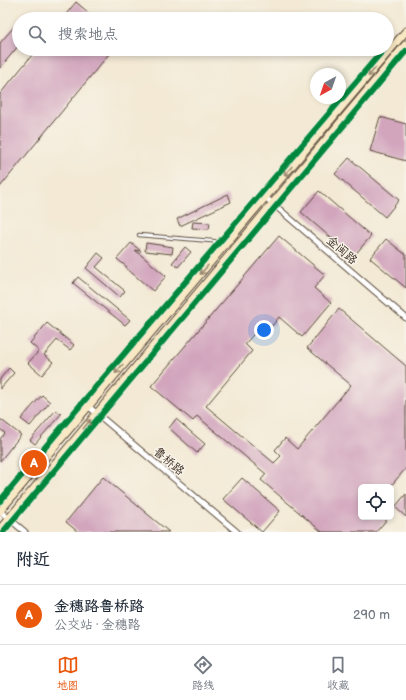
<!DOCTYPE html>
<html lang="zh">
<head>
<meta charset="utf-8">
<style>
	:root { --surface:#fff; --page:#f6f6f7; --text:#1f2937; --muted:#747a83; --line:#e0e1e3; --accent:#ea580c }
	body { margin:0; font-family:"Balsamiq Sans","LXGW WenKai TC",sans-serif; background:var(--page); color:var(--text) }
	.controls { position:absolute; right:12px; bottom:12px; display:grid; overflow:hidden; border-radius:6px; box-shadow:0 2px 6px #0003 }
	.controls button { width:36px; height:36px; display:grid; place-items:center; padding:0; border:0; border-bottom:1px solid var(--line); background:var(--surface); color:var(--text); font:20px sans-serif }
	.compass { position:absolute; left:310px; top:68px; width:36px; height:36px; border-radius:50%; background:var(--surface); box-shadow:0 2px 6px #0003; rotate:220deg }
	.you { position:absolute; left:264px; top:330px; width:14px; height:14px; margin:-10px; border:3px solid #fff; border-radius:50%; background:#1a73e8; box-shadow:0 0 0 6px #1a73e833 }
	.badge { display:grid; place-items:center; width:26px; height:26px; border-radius:50%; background:var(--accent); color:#fff; font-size:13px; font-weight:700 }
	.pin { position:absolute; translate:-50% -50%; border:2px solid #fff; box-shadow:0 1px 4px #0006 }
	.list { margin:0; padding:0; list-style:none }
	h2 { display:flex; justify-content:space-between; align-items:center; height:52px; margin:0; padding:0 16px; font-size:17px }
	h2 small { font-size:13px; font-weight:400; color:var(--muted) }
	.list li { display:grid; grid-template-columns:26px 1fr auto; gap:12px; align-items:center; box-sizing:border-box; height:60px; padding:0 16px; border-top:1px solid var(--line) }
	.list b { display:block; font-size:15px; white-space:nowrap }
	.list p { margin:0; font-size:13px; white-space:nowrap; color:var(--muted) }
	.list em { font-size:13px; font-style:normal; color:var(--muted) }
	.icon { flex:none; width:22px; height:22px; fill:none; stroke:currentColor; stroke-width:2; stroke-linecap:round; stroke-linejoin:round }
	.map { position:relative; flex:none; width:406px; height:532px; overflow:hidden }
	.search { position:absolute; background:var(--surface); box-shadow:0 2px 6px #0003; left:12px; right:12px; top:12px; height:44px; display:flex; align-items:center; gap:10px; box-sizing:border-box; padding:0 14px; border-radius:22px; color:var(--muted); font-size:15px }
	.sheet { height:112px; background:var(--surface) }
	nav { display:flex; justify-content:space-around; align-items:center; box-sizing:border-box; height:56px; border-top:1px solid var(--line); background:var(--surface); font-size:11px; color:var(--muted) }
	nav a { display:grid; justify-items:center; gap:2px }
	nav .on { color:var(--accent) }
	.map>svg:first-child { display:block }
	.building { fill:#d2a5bd }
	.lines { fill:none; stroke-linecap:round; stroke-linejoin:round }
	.lane-casing { stroke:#574739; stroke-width:4.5 }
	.street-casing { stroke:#574739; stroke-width:7 }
	.secondary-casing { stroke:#574739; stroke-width:9 }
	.lane { stroke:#fff; stroke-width:2.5 }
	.street { stroke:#fff; stroke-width:5 }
	.secondary { stroke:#f8e8c3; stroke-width:7 }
	.cycleway-casing { stroke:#f7f3e8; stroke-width:8 }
	.cycleway { stroke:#00873e; stroke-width:6 }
	.oneway { stroke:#9a8970 }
	.labels { text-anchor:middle; stroke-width:3; stroke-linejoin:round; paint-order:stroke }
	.street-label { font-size:12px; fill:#3b2a1e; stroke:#f7f3e8 }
</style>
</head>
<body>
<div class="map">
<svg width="406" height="532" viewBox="0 0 406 532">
	<rect width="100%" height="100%" fill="#f7f3e8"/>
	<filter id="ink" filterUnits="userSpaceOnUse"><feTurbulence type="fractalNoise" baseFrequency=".025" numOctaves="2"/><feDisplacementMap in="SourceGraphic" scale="8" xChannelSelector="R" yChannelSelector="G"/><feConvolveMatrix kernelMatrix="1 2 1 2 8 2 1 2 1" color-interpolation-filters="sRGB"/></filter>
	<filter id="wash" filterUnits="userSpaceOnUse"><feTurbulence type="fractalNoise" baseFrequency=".012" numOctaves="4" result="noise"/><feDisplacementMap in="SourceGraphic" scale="16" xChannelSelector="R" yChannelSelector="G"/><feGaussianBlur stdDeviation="0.9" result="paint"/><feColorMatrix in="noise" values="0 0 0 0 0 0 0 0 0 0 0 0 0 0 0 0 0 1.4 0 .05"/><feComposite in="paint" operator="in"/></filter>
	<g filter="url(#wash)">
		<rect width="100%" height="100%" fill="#f3e9d4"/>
		<g id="blocks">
			<!-- building -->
			<g class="building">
				<path d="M76,2L96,19H62Z"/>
				<path d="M19,21V45L0,68V43Z"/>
				<path d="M37,49H113L0,187V94Z"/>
				<path d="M380,117L406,124V161L370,151Z"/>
				<path d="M349,158L399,200L385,217L335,174Z"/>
				<path d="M319,191L371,236L353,257L301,212Z"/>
				<path d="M228,194L231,202L180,226L177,219Z"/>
				<path d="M193,222L210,223L209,229L192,228Z"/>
				<path d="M279,236L325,275L314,288L331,303L302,337L279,317L272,326L265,321L245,344L252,351L206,406L274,463L281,456L275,450L285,438L297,449L351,385L307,348L339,309L406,366V468L390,487H361V517H389L376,532H322L261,480L266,474L197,416L193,421L151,386Z"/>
				<path d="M386,239L406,255V288L370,258Z"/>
				<path d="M131,243L141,251L135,250L166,276L153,291L126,268L127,267L117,259Z"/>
				<path d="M146,243L173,247L172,254L145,251Z"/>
				<path d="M185,247L191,252L178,267L172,263Z"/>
				<path d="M98,253L104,258L96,267L125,291L120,297L86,268Z"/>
				<path d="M78,277L130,320L125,325L73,283Z"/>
				<path d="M47,323L74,345L70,350L57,340L44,355L53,362L42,375L28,363L39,351L30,343Z"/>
				<path d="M9,368L14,373L0,389V379Z"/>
				<path d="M42,395L50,402L30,426L21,419Z"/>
				<path d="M56,410L61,414L35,444L30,440Z"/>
				<path d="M0,419L21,435L0,461V439L5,433L0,429Z"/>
				<path d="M176,419L205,444L197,453L169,428Z"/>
				<path d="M103,477L169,532H78L66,522Z"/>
				<path d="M242,478L280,511L262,532L223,499Z"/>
				<path d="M406,494V517L395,507Z"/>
			</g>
		</g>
	</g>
	<g filter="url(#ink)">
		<use href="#blocks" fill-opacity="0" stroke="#574739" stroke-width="1"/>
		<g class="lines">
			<!-- lane casing -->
			<g class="lane-casing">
				<path id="lane" d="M139,235L224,242"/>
			</g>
			<!-- street casing -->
			<g class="street-casing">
				<g id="street">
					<path d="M265,197L406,318"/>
					<path d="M88,406L237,532"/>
					<path d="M0,511L25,532"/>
				</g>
			</g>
			<!-- secondary casing -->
			<g class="secondary-casing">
				<g id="secondary">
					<path d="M0,511L406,31"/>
					<path d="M0,529L406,44"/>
				</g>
			</g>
			<!-- lane -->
			<use href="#lane" class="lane"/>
			<!-- street -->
			<use href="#street" class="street"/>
			<!-- secondary -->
			<use href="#secondary" class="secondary"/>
			<!-- cycleway casing -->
			<g class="cycleway-casing">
				<g id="cycleway">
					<path d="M0,501L83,402L384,49"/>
					<path d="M3,532L406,51"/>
				</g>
			</g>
			<!-- cycleway -->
			<use href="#cycleway" class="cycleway"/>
		</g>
		<!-- one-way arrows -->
		<defs><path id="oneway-shaft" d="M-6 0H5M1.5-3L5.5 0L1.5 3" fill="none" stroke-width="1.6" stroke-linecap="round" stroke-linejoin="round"/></defs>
		<g class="oneway">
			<use href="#oneway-shaft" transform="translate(372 72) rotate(130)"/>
			<use href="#oneway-shaft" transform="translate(288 171) rotate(130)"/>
			<use href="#oneway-shaft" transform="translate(204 270) rotate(130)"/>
			<use href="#oneway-shaft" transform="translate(119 369) rotate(130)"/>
			<use href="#oneway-shaft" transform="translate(87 424) rotate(-51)"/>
		</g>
	</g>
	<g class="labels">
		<!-- street labels -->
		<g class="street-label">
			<text transform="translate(342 250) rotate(41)" y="4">金闽路</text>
			<text transform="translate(169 461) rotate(40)" y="4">鲁桥路</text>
		</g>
	</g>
</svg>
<div class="controls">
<button><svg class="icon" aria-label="locate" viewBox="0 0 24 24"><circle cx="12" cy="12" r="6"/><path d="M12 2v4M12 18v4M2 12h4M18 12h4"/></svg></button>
</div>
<svg class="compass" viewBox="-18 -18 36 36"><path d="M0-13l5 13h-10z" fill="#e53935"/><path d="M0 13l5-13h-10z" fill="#747a83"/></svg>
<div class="you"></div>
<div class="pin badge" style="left:34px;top:463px">A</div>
<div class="search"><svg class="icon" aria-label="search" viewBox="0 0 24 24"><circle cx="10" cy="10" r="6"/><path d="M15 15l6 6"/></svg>搜索地点</div>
</div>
<section class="sheet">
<h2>附近<small></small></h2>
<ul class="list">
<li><span class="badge">A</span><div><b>金穗路鲁桥路</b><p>公交站 · 金穗路</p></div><em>290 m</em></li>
</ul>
</section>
<nav>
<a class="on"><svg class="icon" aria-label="map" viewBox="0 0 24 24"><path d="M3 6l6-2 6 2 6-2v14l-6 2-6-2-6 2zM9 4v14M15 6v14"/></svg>地图</a>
<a><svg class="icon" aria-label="directions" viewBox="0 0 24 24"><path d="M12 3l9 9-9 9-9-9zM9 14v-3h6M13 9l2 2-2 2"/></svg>路线</a>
<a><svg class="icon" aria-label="saved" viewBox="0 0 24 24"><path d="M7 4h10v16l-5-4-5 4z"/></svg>收藏</a>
</nav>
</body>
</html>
